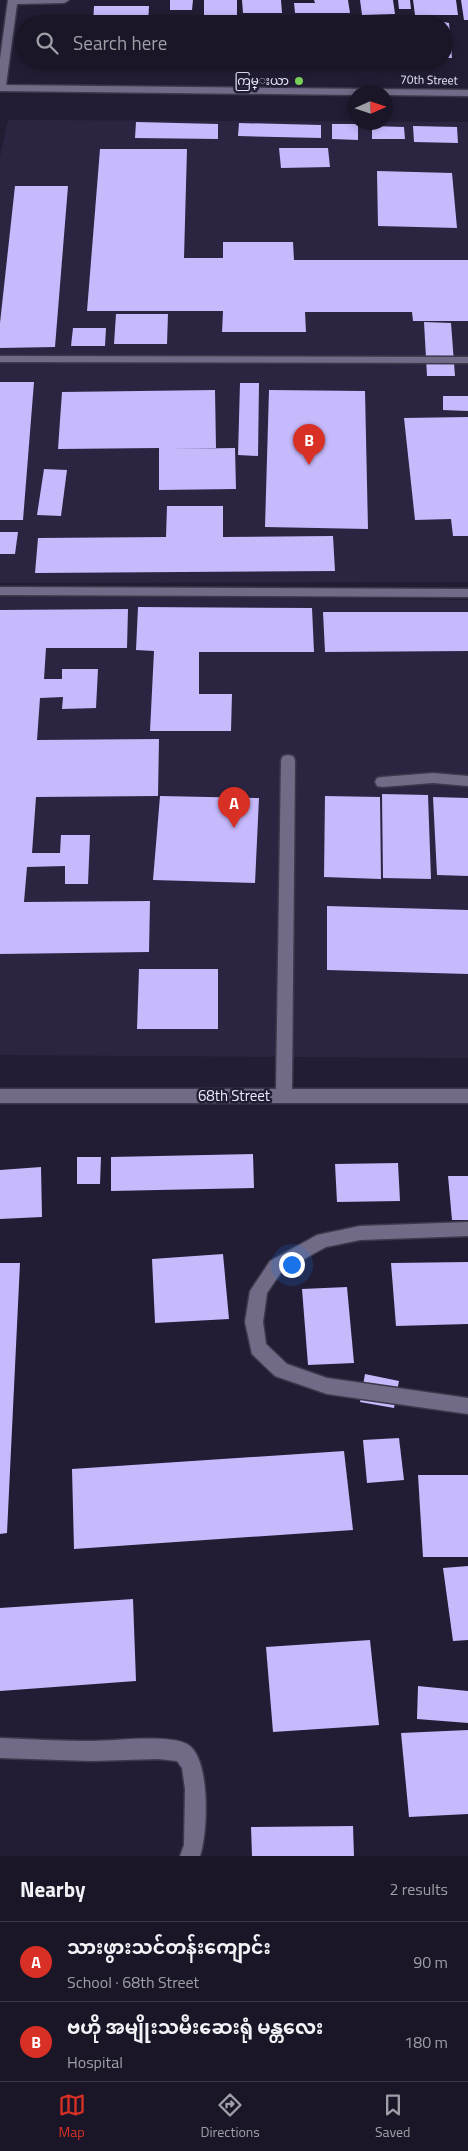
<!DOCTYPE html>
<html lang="en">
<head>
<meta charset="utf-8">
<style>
	:root { --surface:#1a1627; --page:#231f2f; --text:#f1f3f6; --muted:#9f9fa7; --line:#383544; --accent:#d93025 }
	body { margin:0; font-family:"Titillium Web","Noto Sans Myanmar",sans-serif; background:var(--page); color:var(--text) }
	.compass { position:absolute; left:348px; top:85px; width:45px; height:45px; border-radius:50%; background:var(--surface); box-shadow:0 2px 8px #0003; rotate:87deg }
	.you { position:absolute; left:291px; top:1264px; width:18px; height:18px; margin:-12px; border:4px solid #fff; border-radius:50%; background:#1a73e8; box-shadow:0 0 0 8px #1a73e833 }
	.badge { display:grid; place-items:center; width:32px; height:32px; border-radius:50%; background:var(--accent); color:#fff; font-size:16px; font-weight:700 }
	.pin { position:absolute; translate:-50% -41px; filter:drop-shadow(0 1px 2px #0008) }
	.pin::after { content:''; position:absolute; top:26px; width:18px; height:15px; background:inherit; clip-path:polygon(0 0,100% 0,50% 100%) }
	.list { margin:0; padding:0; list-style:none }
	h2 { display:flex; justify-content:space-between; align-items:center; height:65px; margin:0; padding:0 20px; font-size:21px }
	h2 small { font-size:16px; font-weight:400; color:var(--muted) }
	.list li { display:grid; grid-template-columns:32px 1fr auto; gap:15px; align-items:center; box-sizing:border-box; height:80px; padding:0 20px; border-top:1px solid var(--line) }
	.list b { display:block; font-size:19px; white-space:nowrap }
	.list p { margin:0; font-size:16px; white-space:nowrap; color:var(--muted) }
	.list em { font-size:16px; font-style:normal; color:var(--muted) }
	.icon { flex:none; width:28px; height:28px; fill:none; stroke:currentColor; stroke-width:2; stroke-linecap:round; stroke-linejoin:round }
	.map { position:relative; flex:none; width:468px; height:1856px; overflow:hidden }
	.search { position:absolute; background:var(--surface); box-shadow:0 2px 8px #0003; left:15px; right:15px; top:15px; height:55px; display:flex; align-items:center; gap:12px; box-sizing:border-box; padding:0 18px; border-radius:28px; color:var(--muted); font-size:19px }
	.sheet { height:225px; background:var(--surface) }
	nav { display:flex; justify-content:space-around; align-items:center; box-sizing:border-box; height:70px; border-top:1px solid var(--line); background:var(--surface); font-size:14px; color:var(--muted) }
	nav a { display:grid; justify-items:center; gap:2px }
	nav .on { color:var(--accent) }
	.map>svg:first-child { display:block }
	.built { fill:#2c2542 }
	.building { fill:#c6b9fc }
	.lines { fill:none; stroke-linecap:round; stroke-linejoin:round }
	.minor-casing { stroke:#3d394c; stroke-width:3 }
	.minor { fill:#716b87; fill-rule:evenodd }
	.poi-dot { fill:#77d259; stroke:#221d34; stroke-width:2 }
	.labels { text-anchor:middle; stroke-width:5; stroke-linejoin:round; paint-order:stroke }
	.far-street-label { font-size:12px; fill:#ebe9f9; stroke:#221d34 }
	.far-poi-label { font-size:12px; fill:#ebe9f9; stroke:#221d34; text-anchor:end }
	.street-label { font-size:15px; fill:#ebe9f9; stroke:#221d34 }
</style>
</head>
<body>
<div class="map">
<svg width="468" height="1856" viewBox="0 0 468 1856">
	<rect width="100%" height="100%" fill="#221d34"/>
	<!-- built -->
	<g class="built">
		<path d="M8,120L468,122V582L0,583V157Z"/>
		<path d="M0,594L468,600V1058L0,1055Z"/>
	</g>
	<!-- building -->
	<g class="building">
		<path d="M170,0H193L192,10H170Z"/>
		<rect x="204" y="0" width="33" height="15"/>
		<path d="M242,0H281L282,13H243Z"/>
		<path d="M314,0H348L350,13H295L294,3H315Z"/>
		<path d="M360,0H393L395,14L362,15Z"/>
		<path d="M398,0H410L411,9H399Z"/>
		<path d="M413,0H456L458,15H415Z"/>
		<path d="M461,0H468V20H464Z"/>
		<path d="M94,6H149L148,24H93Z"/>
		<rect x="238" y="20" width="53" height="4"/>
		<path d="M444,22L449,23L452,58H444Z"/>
		<rect x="90" y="61" width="57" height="5"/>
		<path d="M136,122L218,124V139L135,138Z"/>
		<path d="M239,123L321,125V138L238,136Z"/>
		<path d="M332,124H358V140L332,139Z"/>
		<path d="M372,126L404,127L405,139H372Z"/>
		<path d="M413,126L457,127L458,143L414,142Z"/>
		<path d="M279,148H328L330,167L281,168Z"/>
		<path d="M100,149H187L184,258H223V242H293L294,260H468V321H413L412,312H305L306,332H222L223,311H87Z"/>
		<path d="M377,171L452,173L457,228L378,226Z"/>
		<path d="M15,186H68L55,347L0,348V323Z"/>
		<path d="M116,314H168L167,344H114Z"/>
		<path d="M424,322L451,323L455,376H427Z"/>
		<path d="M73,328H106L105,346H71Z"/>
		<path d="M0,382H34L23,520H0Z"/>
		<path d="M240,383H259L258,456L238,455Z"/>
		<path d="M215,390L216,448L168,449L235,448L236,489L159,490V448L58,449L62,392Z"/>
		<path d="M269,390L365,391L368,529L265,527Z"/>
		<path d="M443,396H468V411L443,410Z"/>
		<path d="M468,417V536H453L451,519L415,520L404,418Z"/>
		<path d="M44,469L67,470L61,516L37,515Z"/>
		<path d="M167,506H223V537L333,536L335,571L35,573L38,538L166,537Z"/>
		<path d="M0,532H18L15,554H0Z"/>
		<path d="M138,607L312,608L314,652H199V694H232L231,731H150L154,651L136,650Z"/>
		<path d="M128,609L127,648H46L44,679H62V669H98L96,708L62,709L63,697L40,698L37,740L159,739L158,796L36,797L32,853H60L61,835H90L88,884H65V866L27,867L24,902L150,901L149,952L0,954V610Z"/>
		<path d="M323,612H468V651L325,652Z"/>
		<path d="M382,794L428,795L431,879L383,878Z"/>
		<path d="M160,796L259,798L255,883L153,880Z"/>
		<path d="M325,796L380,797L381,879L324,877Z"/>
		<path d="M433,797L468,798V876L437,875Z"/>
		<path d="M327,906L468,910V974L327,970Z"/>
		<path d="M139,969H218V1029H137Z"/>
		<path d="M253,1154L254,1188L111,1191V1157Z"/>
		<path d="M77,1157H101L100,1184H77Z"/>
		<path d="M398,1163L400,1201L337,1202L335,1164Z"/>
		<path d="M41,1167L42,1217L0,1219V1170Z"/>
		<path d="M448,1176H468V1220H452Z"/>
		<path d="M223,1254L229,1319L155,1323L152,1259Z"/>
		<path d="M468,1262V1324L396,1326L391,1263Z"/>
		<path d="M0,1263H20L7,1533L0,1534Z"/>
		<path d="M347,1287L354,1363L308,1365L302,1289Z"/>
		<path d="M365,1374L399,1381L394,1408L360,1402Z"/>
		<path d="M399,1438L404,1480L367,1483L363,1440Z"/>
		<path d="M344,1451L353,1530L74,1549L72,1469Z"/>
		<path d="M418,1475H468V1557H423Z"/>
		<path d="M468,1566V1640L453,1641L443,1568Z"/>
		<path d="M133,1599L136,1681L0,1691V1608Z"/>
		<path d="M370,1640L379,1725L273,1732L266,1647Z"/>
		<path d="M418,1686L468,1691V1723L417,1719Z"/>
		<path d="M468,1730V1814L409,1817L401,1733Z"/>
		<path d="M353,1826L354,1856H252L251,1827Z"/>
	</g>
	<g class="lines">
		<!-- minor casing -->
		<g class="minor-casing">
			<g id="minor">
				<path d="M8,0H69L64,3L17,4L6,85L468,90V96L386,95V92H356V95L0,91V59Z"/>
				<path d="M0,356L468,357V363L0,362Z"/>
				<path d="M0,587L468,589V597L0,595Z"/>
				<path d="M288,755L293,756L295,760L292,1089H468V1103H0V1089H276L281,760L283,756Z"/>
				<path d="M433,773L468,776V786L433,783L382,787L377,786L375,782L377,778L382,777Z"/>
				<path d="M468,1222V1236L360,1240L326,1247L282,1271L267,1293L263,1322L266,1344L287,1364L327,1378L468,1398V1414L327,1394L275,1376L252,1354L245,1322L250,1291L270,1261L317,1235L360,1226Z"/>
				<path d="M0,1738C31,1739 61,1741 92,1741C115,1741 167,1734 187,1744C211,1757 208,1833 200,1856H180L184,1845L185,1789L182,1768L177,1761L158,1759L91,1761L0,1758Z"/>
			</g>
		</g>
		<!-- minor -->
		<use href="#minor" class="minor"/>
	</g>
	<!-- markers -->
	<circle class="poi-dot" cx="299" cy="81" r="5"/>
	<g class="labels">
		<!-- far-street labels -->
		<g class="far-street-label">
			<text transform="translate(429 80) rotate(1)" y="4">70th Street</text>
		</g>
		<!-- far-poi labels -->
		<g class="far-poi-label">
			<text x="289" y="85">ကြမ္းယာ</text>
		</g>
		<!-- street labels -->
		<g class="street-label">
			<text x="234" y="1101">68th Street</text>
		</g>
	</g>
</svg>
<svg class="compass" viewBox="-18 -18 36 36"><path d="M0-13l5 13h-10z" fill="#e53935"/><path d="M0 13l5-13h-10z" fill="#9f9fa7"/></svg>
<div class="you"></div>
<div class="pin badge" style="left:234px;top:828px">A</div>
<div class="pin badge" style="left:309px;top:465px">B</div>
<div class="search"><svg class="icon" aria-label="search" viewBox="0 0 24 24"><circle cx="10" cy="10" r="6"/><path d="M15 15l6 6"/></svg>Search here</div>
</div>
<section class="sheet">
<h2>Nearby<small>2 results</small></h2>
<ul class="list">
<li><span class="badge">A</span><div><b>သားဖွားသင်တန်းကျောင်း</b><p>School · 68th Street</p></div><em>90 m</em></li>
<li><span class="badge">B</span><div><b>ဗဟို အမျိုးသမီးဆေးရုံ မန္တလေး</b><p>Hospital</p></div><em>180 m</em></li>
</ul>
</section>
<nav>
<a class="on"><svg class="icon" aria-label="map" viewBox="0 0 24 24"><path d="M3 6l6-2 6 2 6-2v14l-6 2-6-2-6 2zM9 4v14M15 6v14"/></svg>Map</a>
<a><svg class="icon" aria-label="directions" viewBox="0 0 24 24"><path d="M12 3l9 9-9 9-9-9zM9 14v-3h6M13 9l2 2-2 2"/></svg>Directions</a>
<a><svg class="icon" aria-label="saved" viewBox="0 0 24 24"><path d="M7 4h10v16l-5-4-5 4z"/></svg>Saved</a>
</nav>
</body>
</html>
